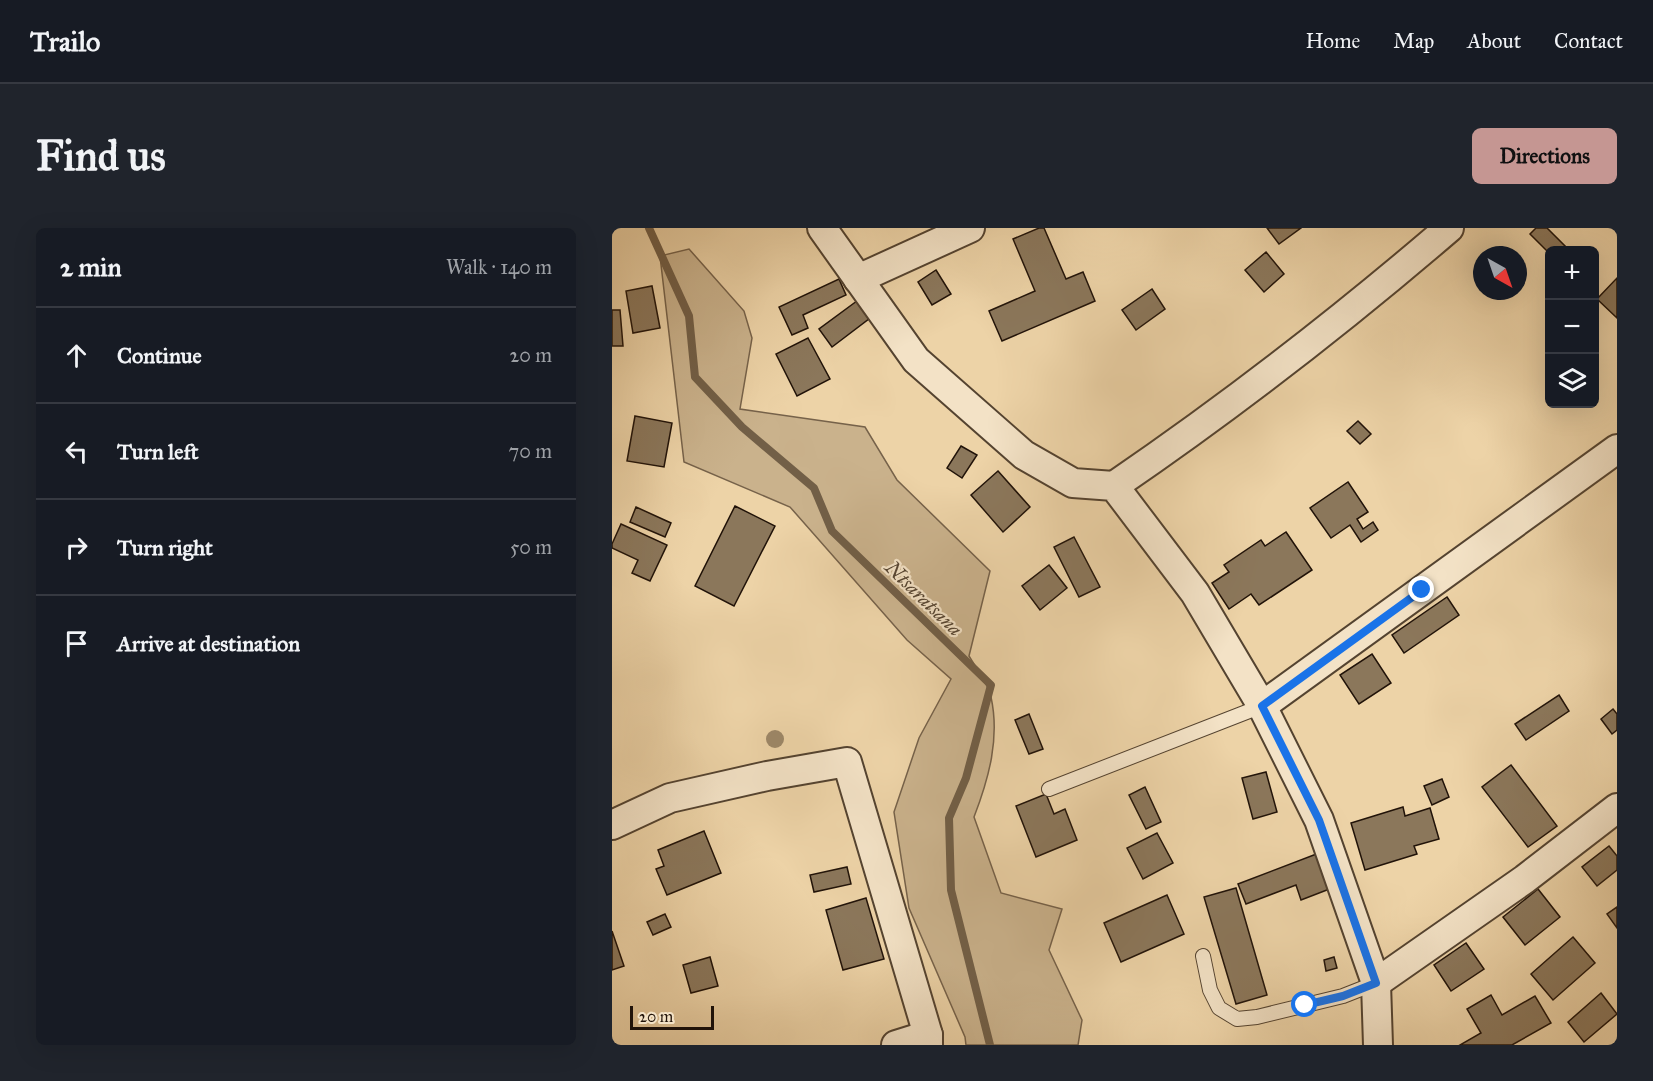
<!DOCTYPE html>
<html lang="en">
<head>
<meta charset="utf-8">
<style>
	:root { --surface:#171b24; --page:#20242c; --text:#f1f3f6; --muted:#9ea1a6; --line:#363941; --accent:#c59692 }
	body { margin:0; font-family:"IM FELL Great Primer",serif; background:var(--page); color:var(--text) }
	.controls { position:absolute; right:18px; top:18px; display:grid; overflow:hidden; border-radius:9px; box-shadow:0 6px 24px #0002 }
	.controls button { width:54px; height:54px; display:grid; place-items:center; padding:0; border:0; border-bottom:2px solid var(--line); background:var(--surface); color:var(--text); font:30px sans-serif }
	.compass { position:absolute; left:861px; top:18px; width:54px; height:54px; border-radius:50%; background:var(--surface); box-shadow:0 6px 24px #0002; rotate:140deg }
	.scale { position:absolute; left:18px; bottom:15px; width:84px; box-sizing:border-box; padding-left:6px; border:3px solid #211309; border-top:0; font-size:16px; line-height:21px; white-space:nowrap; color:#211309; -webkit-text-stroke:4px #f3e2c6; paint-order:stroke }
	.stop { position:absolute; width:18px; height:18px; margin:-14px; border:4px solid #1a73e8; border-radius:50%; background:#fff }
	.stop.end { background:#1a73e8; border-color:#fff; box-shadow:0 2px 6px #0008 }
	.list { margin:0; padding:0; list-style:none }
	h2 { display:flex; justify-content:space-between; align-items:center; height:78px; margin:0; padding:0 24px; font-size:26px }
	h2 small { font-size:20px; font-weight:400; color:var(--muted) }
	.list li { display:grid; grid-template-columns:39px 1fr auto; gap:18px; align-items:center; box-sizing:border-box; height:96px; padding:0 24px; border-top:2px solid var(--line) }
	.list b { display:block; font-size:22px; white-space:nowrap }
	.list em { font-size:20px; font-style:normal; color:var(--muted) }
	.icon { flex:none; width:33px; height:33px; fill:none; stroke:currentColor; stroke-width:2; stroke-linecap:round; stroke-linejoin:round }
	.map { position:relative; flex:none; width:1005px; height:817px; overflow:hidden; border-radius:9px }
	header { display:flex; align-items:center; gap:36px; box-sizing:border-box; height:84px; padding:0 30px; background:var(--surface); border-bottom:2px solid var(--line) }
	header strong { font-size:28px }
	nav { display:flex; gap:33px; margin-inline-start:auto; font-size:21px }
	.intro { display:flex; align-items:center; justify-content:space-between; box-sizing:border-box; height:144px; padding:0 36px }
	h1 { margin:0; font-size:42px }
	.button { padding:15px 27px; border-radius:9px; background:var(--accent); color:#111; font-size:21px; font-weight:700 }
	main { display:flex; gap:36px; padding:0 36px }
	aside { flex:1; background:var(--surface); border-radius:9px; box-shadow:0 6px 24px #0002 }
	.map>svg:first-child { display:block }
	.green { fill:#cab28c; stroke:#76624a; stroke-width:1.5 }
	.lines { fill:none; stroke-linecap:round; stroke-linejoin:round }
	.stream { stroke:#725f47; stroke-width:8 }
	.building { fill:#8b775b; stroke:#211309; stroke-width:1.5 }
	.service-casing { stroke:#544330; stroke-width:16 }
	.minor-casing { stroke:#544330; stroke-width:32 }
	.service { stroke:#f3e2c6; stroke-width:14 }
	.minor { stroke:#f3e2c6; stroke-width:28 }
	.tree { fill:#9d8869 }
	.route { stroke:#1a73e8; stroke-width:8 }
	.labels { text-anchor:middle; stroke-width:4.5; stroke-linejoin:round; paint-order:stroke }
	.water-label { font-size:20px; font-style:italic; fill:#574633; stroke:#f3e2c6 }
</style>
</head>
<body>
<header>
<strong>Trailo</strong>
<nav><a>Home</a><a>Map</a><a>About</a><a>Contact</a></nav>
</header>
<div class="intro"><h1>Find us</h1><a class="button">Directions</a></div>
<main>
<aside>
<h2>2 min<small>Walk · 140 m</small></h2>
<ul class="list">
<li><svg class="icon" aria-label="ahead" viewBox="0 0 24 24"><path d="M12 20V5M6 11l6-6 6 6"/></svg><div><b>Continue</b></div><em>20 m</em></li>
<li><svg class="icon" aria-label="left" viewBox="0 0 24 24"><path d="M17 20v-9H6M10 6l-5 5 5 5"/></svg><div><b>Turn left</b></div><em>70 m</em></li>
<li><svg class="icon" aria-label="right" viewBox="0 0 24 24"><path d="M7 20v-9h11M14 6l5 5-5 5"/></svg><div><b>Turn right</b></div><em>50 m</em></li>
<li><svg class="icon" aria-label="arrive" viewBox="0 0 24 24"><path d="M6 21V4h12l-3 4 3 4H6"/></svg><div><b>Arrive at destination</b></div></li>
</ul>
</aside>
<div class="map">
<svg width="1005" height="817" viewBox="0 0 1005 817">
	<rect width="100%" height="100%" fill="#edd3a7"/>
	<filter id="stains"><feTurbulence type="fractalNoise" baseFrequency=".00333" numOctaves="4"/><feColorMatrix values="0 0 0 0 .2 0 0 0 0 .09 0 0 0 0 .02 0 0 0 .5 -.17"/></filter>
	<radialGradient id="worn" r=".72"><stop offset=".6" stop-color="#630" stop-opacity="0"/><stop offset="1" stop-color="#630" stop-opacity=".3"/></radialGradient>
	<!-- green -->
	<path class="green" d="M77,21L132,83L140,110L128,181L253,199L285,252L378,343L357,428C364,440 376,455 379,469C388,510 377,550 362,589L389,665L450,681L437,722L470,792L466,817H354L353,809L297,680L282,584L307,510L339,451L295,412L178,279L72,234L48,28Z"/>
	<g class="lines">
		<!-- stream -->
		<path class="stream" d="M37,0L77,88L83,149L130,199L202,260L220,303L379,457L354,550L337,590L339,662L378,817"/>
	</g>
	<!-- building -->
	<g class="building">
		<path d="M427,0H432L454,51L471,44L483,73L390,113L377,83L423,63L401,11Z"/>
		<path d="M655,0H689L667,16Z"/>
		<path d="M924,0H935L954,19L950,22H938V26L918,6Z"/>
		<path d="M654,24L672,46L652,64L633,42Z"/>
		<path d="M324,42L339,66L320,77L306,54Z"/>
		<path d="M1005,50V90L985,71Z"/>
		<path d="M227,51L234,67L191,87L196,100L180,107L167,79Z"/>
		<path d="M40,58L48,100L21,105L14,63Z"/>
		<path d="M540,61L553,81L524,102L510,82Z"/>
		<path d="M249,70L262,87L220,119L207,101Z"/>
		<path d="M0,82H8L11,118H0Z"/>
		<path d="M196,110L218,151L185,168L164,126Z"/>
		<path d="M23,188L60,195L52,239L15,233Z"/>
		<path d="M746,193L759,206L748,216L735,203Z"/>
		<path d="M349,218L365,227L350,250L335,240Z"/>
		<path d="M386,243L418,279L391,304L359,267Z"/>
		<path d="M736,254L756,284L745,291L751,301L761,294L766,302L749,314L738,297L719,310L698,280Z"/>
		<path d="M123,278L163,298L122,378L83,358Z"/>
		<path d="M24,279L59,295L53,309L18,294Z"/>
		<path d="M9,296L55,317L38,353L20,345L26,332L0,320V316Z"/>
		<path d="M674,304L700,342L647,377L639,366L617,381L600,355L617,344L612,337L649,312L653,318Z"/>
		<path d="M462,309L488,359L467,369L442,319Z"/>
		<path d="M437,337L455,360L428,382L410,358Z"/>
		<path d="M835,369L847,387L792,425L780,407Z"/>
		<path d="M760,426L779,455L747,476L728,447Z"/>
		<path d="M947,467L957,483L914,512L903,496Z"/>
		<path d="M1001,481L1005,486V502L1000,506L989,491Z"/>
		<path d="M417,486L431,521L417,526L403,492Z"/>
		<path d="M899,537L945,598L916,619L870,559Z"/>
		<path d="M654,544L665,584L641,591L630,550Z"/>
		<path d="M830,551L837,569L820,577L812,558Z"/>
		<path d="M533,559L549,594L534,601L517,567Z"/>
		<path d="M434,566L442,586L453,581L465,612L424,629L404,578Z"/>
		<path d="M791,579L793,588L818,580L827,611L802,618L805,626L753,642L739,595Z"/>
		<path d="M92,603L109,645L55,667L44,641L52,638L46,622Z"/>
		<path d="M545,605L561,635L531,651L515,620Z"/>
		<path d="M997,618L1005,628V642L985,658L970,639Z"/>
		<path d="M707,625L720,660L689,672L684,657L634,676L626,656Z"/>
		<path d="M235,639L239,656L202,664L198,647Z"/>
		<path d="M624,660L655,767L624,776L592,669Z"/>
		<path d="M926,661L948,689L913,717L891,689Z"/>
		<path d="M555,667L572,706L509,734L492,695Z"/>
		<path d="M254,670L272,731L231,742L214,682Z"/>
		<path d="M1005,679V700L995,686Z"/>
		<path d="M53,686L59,699L41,707L35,694Z"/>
		<path d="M0,703L12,738L0,742Z"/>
		<path d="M961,709L983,735L941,772L919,746Z"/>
		<path d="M854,715L872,741L839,763L822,737Z"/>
		<path d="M98,729L106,758L79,765L71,737Z"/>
		<path d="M722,729L725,740L714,743L712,732Z"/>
		<path d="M989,765L1005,786L972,814L956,794Z"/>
		<path d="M879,767L890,787L923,768L939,795L900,817H848L869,805L855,781Z"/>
	</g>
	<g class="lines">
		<!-- service casing -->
		<g class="service-casing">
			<g id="service">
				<path d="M437,561L650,478"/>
				<path d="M591,728L598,762L607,780L625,791L645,789L731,768L764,755"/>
			</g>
		</g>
		<!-- minor casing -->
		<g class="minor-casing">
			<g id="minor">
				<path d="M210,0L304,132L412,227L461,255L502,258L583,365L650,478L707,592L764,755L766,817"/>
				<path d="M246,51L358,0"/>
				<path d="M502,258C619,178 730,92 837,0"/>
				<path d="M650,478L1005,221"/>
				<path d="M0,597L58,570L155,548L235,534L316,807V817"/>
				<path d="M764,755L913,651L1005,580"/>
				<path d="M284,817L316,807"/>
			</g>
		</g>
		<!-- service -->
		<use href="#service" class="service"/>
		<!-- minor -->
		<use href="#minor" class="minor"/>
	</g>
	<!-- trees -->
	<circle class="tree" cx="163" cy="511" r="9"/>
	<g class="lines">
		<!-- route -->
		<path class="route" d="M693,777L731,768L764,755L707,592L650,478L810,362"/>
	</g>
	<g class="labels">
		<!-- water labels -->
		<g class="water-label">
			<text transform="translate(312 370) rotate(44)" y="7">Ntsaratsana</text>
		</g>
	</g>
	<rect width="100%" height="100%" filter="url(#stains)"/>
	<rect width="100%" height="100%" fill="url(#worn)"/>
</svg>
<div class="controls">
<button>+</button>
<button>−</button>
<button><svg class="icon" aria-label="layers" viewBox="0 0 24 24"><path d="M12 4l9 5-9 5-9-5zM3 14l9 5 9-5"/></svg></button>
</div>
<svg class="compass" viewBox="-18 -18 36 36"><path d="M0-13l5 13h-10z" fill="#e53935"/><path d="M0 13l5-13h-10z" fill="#9ea1a6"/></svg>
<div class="scale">20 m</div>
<div class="stop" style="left:693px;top:777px"></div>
<div class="stop end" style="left:810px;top:362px"></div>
</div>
</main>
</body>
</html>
